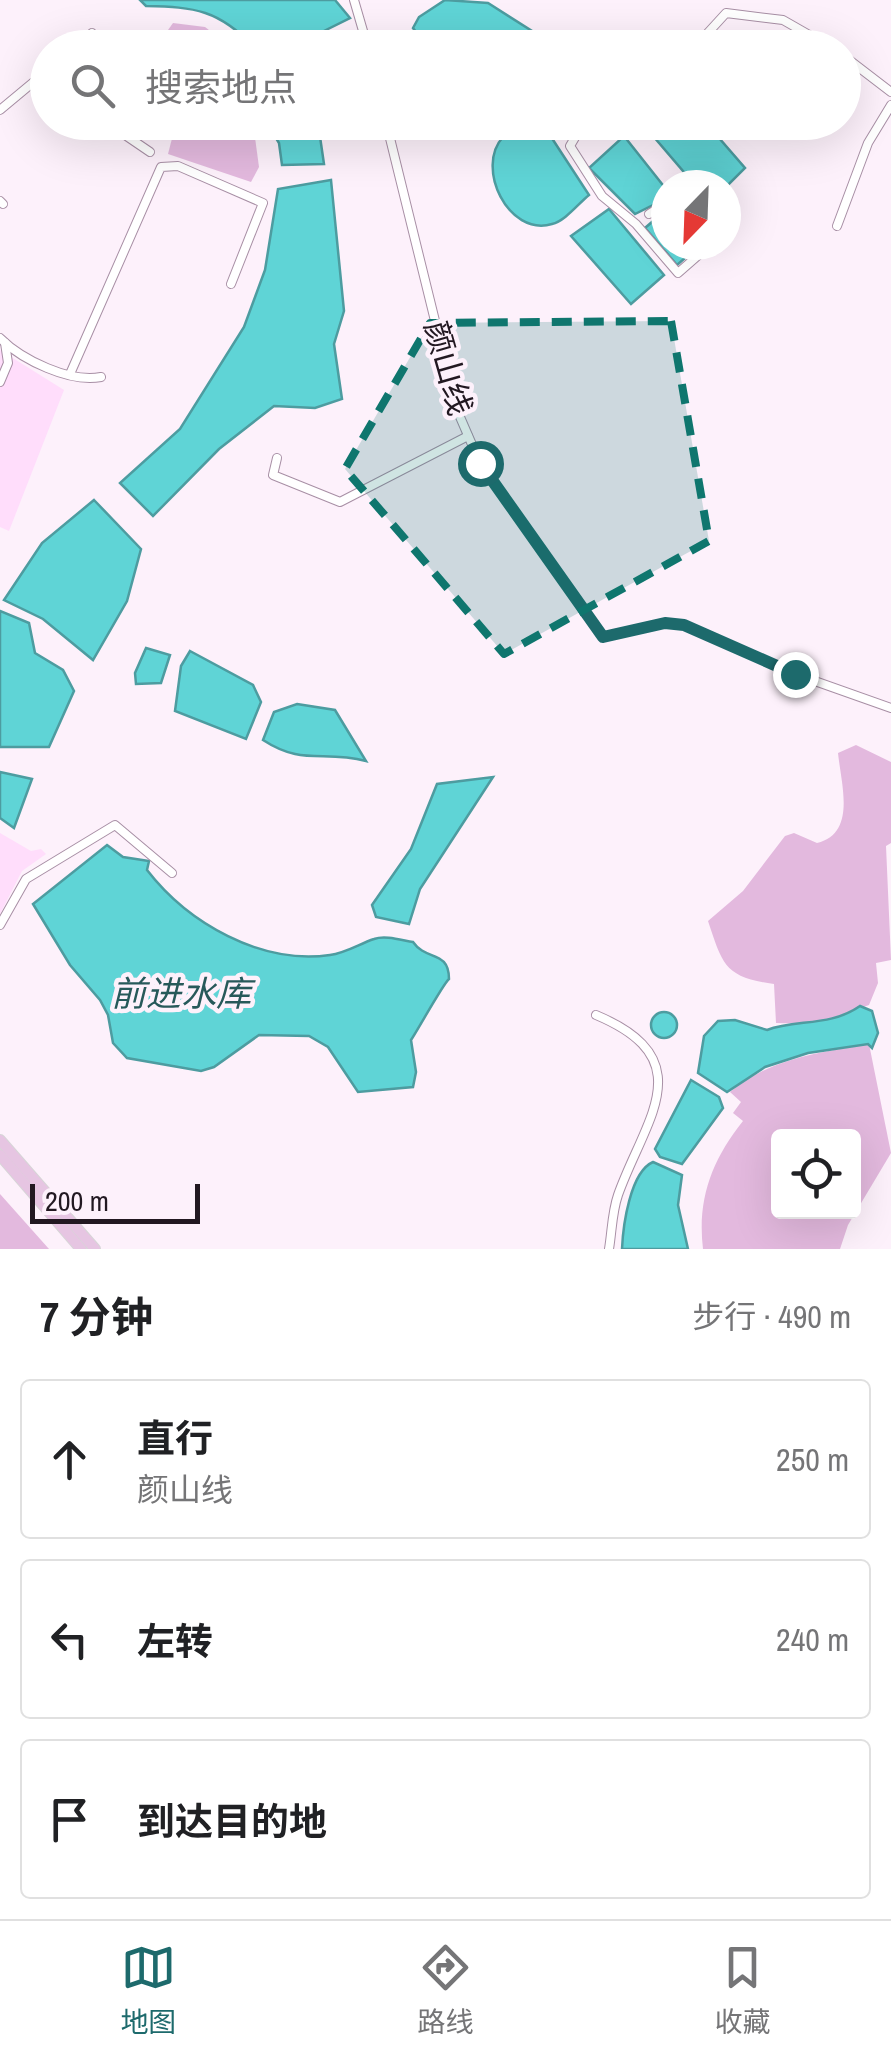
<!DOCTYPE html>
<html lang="zh">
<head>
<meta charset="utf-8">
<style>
	:root { --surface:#fff; --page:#f6f6f6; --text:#202124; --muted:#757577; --line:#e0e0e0; --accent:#1d6a6c }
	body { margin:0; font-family:"Archivo Narrow","Noto Sans SC",sans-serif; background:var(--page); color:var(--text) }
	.controls { position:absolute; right:30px; bottom:30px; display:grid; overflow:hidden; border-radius:10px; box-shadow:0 10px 40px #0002 }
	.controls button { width:90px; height:90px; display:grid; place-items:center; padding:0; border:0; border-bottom:2px solid var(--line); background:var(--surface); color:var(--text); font:50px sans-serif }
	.compass { position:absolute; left:651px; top:170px; width:90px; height:90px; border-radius:50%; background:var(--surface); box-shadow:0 10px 40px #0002; rotate:203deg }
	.scale { position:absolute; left:30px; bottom:25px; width:170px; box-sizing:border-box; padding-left:10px; border:5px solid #221821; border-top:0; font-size:28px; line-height:35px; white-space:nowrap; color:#221821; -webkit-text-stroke:8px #fdf1fb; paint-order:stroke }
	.stop { position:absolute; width:30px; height:30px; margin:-22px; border:8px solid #1d6a6c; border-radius:50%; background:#fff }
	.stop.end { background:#1d6a6c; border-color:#fff; box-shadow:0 2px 10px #0008 }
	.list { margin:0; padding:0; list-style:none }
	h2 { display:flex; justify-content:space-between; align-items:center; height:130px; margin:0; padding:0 40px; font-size:42px }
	h2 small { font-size:32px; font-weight:400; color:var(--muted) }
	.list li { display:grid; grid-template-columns:65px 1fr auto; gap:30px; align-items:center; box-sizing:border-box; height:160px; margin:0 20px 20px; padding:0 20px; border:2px solid var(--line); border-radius:10px }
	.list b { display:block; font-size:38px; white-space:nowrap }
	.list p { margin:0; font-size:32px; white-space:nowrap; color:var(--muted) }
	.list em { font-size:32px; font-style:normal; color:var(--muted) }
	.icon { flex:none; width:55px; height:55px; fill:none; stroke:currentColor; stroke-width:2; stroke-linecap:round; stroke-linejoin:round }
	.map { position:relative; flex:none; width:891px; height:1249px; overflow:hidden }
	.search { position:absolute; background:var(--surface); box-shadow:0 10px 40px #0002; left:30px; right:30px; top:30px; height:110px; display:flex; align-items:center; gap:25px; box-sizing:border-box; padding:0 35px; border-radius:55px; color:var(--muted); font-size:38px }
	.sheet { height:670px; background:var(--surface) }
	nav { display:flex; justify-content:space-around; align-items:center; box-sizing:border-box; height:140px; border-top:2px solid var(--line); background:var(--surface); font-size:28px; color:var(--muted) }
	nav a { display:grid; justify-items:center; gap:5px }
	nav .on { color:var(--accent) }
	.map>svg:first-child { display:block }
	.built { fill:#ffddfb }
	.green { fill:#e3b9de; fill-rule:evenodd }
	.water { fill:#5fd4d6; stroke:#4d9ca0; stroke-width:2.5 }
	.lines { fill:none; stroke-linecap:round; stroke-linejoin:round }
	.minor-casing { stroke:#a88fa5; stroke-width:10 }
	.major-casing { stroke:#d7d5d7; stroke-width:12 }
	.minor { stroke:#fff; stroke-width:8 }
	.major { stroke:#e6c5e2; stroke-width:10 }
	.route { stroke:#1d6a6c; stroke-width:12 }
	.marked { fill:#0f766e; fill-opacity:0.2; stroke:#0f766e; stroke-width:8; stroke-dasharray:20 12; stroke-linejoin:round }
	.labels { text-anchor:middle; stroke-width:9; stroke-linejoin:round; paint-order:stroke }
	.street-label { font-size:32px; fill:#221821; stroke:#fdf1fb }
	.water-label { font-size:35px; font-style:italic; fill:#27595a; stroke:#fdf1fb }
</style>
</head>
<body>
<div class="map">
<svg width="891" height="1249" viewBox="0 0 891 1249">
	<rect width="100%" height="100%" fill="#fdf1fb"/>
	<!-- built -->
	<g class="built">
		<path d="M0,350L64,390L9,531L0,527Z"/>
		<path d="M0,833L31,851L41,849L46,854L22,871L0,914Z"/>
	</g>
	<!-- green -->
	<g class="green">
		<path d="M173,23L205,27L231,47H156Z"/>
		<path d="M176,123H253L259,167L251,182L168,154Z"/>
		<path d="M856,745L891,762V843L886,846L891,960L876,963L878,983L869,1005L816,1024L776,1023L774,984C725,977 723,966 708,921L743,891L785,836L794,833L817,843C857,833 841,784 838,753Z"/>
		<path d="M869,1044L891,1153L848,1225L840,1249H703C697,1199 712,1160 743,1121L733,1113L741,1102L730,1092C770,1058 819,1053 869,1044ZM778,1136H854V1212H778Z"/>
		<path d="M0,1194L49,1249H0Z"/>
	</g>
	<!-- water -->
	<g class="water">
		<path d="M140,0H335L350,18L316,35L315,47H254C219,10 195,7 146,6Z"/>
		<path d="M445,0L488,3L532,31L524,47H428L413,28L419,17Z"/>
		<path d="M523,122L542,123L589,195C578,204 565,221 552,224C508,237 475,167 503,137C508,131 517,127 523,122Z"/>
		<path d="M267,123H318L324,164L282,165L279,143Z"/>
		<path d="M642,123H706L745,168L726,187L695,185Z"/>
		<path d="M624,136L666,189L663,200L635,214L589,168Z"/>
		<path d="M331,180L344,311L334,344L342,399L315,408L274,406L219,449L153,516L120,483L180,429L244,327L265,270L278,189Z"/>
		<path d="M609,209L664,275L631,304L571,236Z"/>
		<path d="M666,210V245H700L677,265L645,228Z"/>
		<path d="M94,500L141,549L127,601L93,660L43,619L4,600L42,543Z"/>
		<path d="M0,611L29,623L35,653L63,670L74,691L49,747H0Z"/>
		<path d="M146,648L170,655L161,683L136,684L135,673Z"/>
		<path d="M190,651L253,685L261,702L246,739L175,711L181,666Z"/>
		<path d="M297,704L335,710L366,761C322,750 303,766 263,740L274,712Z"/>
		<path d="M0,772L32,779L14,828L0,818Z"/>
		<path d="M493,777L420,889L409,924L376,917L372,905L411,849L437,784Z"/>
		<path d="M107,845L123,857L149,861L147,870C188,923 261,965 330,955C346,953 359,944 374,939C385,935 401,940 413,942C426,961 449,950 449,979C443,984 419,1028 411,1040L416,1072L413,1087L358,1092L328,1047L309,1036L259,1035L214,1067L201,1071L127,1058L113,1043L108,1015L100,1000L70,965L33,904Z"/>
		<path d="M860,1006L872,1011L878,1033L872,1048L868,1044L808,1053L765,1067L727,1092L698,1073L704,1036L718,1021L735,1020L767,1030C796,1019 830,1027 860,1006Z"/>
		<circle cx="664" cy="1025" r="13"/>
		<path d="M691,1080L719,1097L723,1108L682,1164L660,1157L655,1149Z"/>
		<path d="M653,1162L682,1175L678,1205L688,1249H622C623,1226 630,1172 653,1162Z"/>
	</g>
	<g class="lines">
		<!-- minor casing -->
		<g class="minor-casing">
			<g id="minor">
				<path d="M354,0L368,48"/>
				<path d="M75,48L92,33"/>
				<path d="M694,48L726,13L783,20L832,48"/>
				<path d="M844,56L891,92"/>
				<path d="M0,110L48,70"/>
				<path d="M106,122L150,152"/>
				<path d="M386,122L457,410L480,463L603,637L665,623L684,625L795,674L891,708"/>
				<path d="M584,122L570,146L602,196L636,224L678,273L710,245"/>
				<path d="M0,201L3,204"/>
				<path d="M649,214L666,203"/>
				<path d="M837,226L868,143L891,105"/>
				<path d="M0,338C22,360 70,383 101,377"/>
				<path d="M70,374L161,167L178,166L263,203L231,284"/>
				<path d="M0,382L8,363L5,343"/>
				<path d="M277,458L273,475L340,502L468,436"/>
				<path d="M0,925L26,879L115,825L172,873"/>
				<path d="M596,1015C703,1060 645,1119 618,1195C612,1212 612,1231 609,1249"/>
			</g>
		</g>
		<!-- major casing -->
		<g class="major-casing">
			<g id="major">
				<path d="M0,1140L95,1249"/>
				<path d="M0,1155L81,1249"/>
			</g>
		</g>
		<!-- minor -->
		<use href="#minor" class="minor"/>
		<!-- major -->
		<use href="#major" class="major"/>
	</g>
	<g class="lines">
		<!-- route -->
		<path class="route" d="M480,463L603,637L665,623L684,625L795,674"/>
	</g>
	<!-- marked area -->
	<path class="marked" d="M671,321L709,541L504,654L345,469L430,323Z"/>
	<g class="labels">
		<!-- street labels -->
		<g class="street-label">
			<text transform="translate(448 368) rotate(74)" y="11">颜山线</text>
		</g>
		<!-- water labels -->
		<g class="water-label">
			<text x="181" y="1006">前进水库</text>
		</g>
	</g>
</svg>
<div class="controls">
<button><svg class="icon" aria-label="locate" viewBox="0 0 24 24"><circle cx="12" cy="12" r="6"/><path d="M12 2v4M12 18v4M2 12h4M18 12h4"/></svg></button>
</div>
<svg class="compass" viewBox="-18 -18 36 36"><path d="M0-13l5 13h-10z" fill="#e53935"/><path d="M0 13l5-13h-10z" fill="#757577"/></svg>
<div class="scale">200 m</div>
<div class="stop" style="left:480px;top:463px"></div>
<div class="stop end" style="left:795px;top:674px"></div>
<div class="search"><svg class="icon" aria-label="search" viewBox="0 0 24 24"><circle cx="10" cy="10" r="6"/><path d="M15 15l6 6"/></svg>搜索地点</div>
</div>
<section class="sheet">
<h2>7 分钟<small>步行 · 490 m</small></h2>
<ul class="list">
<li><svg class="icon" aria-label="ahead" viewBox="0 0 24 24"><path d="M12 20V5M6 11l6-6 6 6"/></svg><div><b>直行</b><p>颜山线</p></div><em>250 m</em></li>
<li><svg class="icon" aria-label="left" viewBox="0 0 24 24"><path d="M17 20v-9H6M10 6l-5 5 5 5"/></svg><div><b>左转</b></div><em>240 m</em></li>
<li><svg class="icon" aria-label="arrive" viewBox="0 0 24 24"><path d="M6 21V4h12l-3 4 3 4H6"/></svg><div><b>到达目的地</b></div></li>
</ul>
</section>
<nav>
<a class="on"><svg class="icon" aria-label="map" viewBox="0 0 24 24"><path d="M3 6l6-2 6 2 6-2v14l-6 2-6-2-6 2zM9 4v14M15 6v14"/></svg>地图</a>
<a><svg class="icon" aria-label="directions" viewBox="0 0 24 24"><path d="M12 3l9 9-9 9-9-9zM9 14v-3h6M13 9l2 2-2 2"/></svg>路线</a>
<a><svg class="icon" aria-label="saved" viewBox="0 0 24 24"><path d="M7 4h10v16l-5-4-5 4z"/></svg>收藏</a>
</nav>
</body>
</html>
